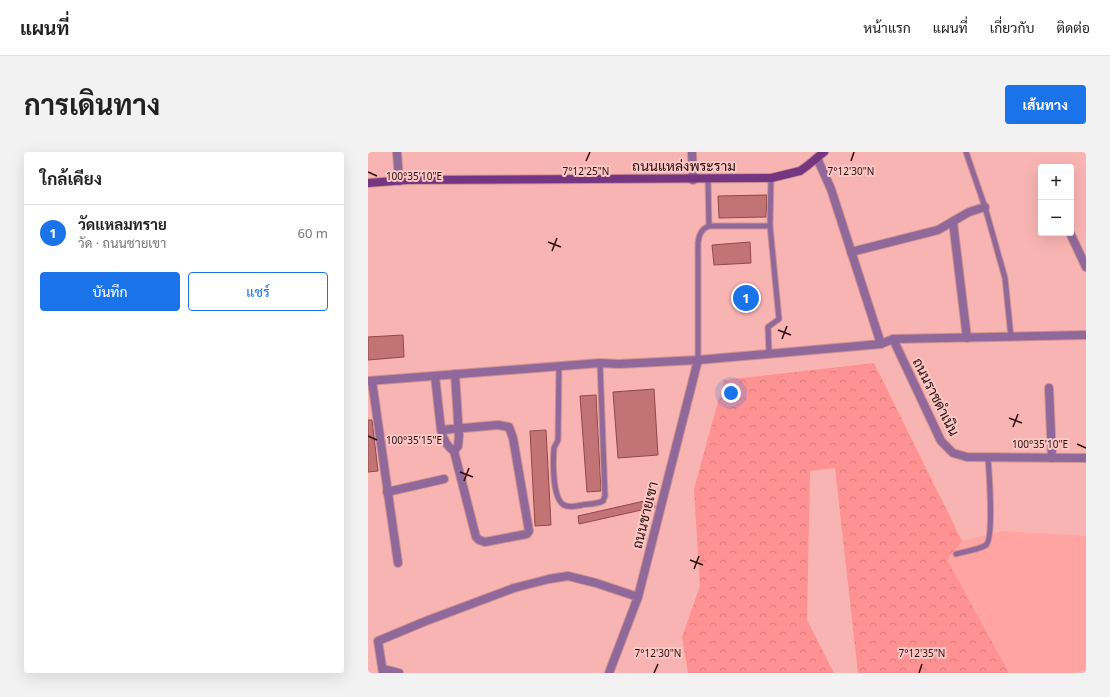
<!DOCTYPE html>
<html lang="th">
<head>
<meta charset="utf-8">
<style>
	:root { --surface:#fff; --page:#f2f2f2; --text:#222; --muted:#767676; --line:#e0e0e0; --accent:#1a73e8 }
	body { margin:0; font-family:"Noto Sans",Sarabun,sans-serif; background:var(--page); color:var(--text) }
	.controls { position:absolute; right:12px; top:12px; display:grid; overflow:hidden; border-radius:4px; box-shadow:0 4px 16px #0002 }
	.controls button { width:36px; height:36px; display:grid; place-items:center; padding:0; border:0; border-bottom:1px solid var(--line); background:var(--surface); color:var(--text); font:20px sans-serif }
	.you { position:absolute; left:363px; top:241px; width:14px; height:14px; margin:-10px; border:3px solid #fff; border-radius:50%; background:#1a73e8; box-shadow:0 0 0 6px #1a73e833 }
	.badge { display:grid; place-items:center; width:26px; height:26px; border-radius:50%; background:var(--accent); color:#fff; font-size:13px; font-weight:700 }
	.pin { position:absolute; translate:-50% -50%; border:2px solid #fff; box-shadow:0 1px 4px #0006 }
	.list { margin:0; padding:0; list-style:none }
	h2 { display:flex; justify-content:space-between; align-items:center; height:52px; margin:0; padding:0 16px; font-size:17px }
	h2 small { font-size:13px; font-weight:400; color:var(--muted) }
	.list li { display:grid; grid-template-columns:26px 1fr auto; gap:12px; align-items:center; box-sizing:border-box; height:56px; padding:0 16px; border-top:1px solid var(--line) }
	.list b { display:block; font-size:15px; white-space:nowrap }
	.list p { margin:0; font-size:13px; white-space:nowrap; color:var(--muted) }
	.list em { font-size:13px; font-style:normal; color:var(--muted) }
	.actions { display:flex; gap:8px; padding:12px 16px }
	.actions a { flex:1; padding:9px 0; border:1px solid var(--accent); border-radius:4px; text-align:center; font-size:14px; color:var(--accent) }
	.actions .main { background:var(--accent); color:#fff }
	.map { position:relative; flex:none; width:718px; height:521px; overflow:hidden; border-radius:4px }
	header { display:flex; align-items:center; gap:24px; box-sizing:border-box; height:56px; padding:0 20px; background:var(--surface); border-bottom:1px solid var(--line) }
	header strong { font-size:19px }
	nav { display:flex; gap:22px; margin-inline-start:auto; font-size:14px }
	.intro { display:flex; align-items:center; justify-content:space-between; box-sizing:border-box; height:96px; padding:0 24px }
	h1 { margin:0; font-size:28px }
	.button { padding:10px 18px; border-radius:4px; background:var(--accent); color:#fff; font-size:14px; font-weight:700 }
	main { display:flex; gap:24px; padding:0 24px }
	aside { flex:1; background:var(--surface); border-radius:4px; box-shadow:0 4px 16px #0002 }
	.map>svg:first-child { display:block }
	.built { fill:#ffa4a2 }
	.forest { fill:url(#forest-crowns) }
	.building { fill:#c17473; stroke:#914849 }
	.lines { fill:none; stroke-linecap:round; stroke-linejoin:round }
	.service-casing { stroke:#cf9391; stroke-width:7 }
	.minor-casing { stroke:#cf9391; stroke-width:10 }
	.tertiary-casing { stroke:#cf9391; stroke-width:10 }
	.secondary-casing { stroke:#cf9391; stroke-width:10 }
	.service { stroke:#91689a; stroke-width:5 }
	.minor { stroke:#91689a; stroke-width:8 }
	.tertiary { stroke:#91689a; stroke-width:8 }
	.secondary { stroke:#743681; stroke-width:8 }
	.ticks { fill:none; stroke:#2b0d0e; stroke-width:1.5 }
	.labels { text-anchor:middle; stroke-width:4; stroke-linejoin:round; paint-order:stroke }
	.street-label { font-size:14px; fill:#2b0d0e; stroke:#fac7c5 }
	.ticks-label { font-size:10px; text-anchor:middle; fill:#2b0d0e; stroke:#fac7c5; stroke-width:4; stroke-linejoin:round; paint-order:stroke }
</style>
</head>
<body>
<header>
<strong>แผนที่</strong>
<nav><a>หน้าแรก</a><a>แผนที่</a><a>เกี่ยวกับ</a><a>ติดต่อ</a></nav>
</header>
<div class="intro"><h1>การเดินทาง</h1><a class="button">เส้นทาง</a></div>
<main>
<aside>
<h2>ใกล้เคียง<small></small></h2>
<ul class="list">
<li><span class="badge">1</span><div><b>วัดแหลมทราย</b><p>วัด · ถนนชายเขา</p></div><em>60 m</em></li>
</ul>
<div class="actions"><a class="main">บันทึก</a><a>แชร์</a></div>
</aside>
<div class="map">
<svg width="718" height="521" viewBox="0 0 718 521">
	<defs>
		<pattern id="forest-crowns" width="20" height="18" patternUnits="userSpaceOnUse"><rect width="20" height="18" fill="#fe9292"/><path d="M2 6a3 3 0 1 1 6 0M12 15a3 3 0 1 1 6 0" fill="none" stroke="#da7d7d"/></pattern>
	</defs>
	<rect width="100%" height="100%" fill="#f8b4b2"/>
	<!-- built -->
	<path class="built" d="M635,379L718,384V518L704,521H641L579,406L594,389Z"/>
	<!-- forest -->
	<path class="forest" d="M506,211L594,389L579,407L641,521H490L467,316L442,319L439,468L466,521H320L314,485L332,434L326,337L356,228Z"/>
	<!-- building -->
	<g class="building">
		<path d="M399,43L398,65L351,66L350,44Z"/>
		<path d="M382,90L383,111L346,113L344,93Z"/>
		<path d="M35,183L36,205L0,208V185Z"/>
		<path d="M286,237L290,303L250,306L245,240Z"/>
		<path d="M228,243L233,339L219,340L212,244Z"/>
		<path d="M0,268H4L10,319L0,320Z"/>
		<path d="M178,278L183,373L167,374L162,279Z"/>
		<path d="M285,347L287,355L211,372L210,364Z"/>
	</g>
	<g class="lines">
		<!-- service casing -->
		<g class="service-casing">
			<g id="service">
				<path d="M598,0L617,55L637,126L643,185"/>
				<path d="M340,28L341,74"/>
				<path d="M402,74L403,26"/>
				<path d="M330,208V91C331,83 333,77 341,74H402L411,167L400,175L401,202"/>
				<path d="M191,214L190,288C189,291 187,293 186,296C185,308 184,347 196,353C201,356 208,354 214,353C221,352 229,352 235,349L237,344L232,211"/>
				<path d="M588,402C595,400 613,397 618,393C626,386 621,319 620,306"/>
			</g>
		</g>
		<!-- minor casing -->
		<g class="minor-casing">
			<g id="minor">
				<path d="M29,0L31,29"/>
				<path d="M324,0L325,28"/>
				<path d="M449,6L463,37L513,192"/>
				<path d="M585,70L599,186"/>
				<path d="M702,81L718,115"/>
				<path d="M483,100L570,78L601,60L617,55"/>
				<path d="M67,224L73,278C75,287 78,294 86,299L108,385L111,388L117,390L159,382L161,379L145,286L141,275L130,273L73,278"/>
				<path d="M4,229L30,411"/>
				<path d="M681,236L684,306"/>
				<path d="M86,299L90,294L91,284L87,222"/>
				<path d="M19,340L76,327"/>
				<path d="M15,517L31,521"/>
				<path d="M15,521L10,489L58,469L146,436L181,427L200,424L228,431L270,445"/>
			</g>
		</g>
		<!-- tertiary casing -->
		<g class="tertiary-casing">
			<g id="tertiary">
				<path d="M525,187L573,289L585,301L599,305L718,306"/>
				<path d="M0,229L232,211L251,212L330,208L513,192L525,187L718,183"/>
				<path d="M241,521L270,445L330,208"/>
			</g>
		</g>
		<!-- secondary casing -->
		<g class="secondary-casing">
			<path id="secondary" d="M0,31L39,28L403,26L432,19L439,14L456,0"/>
		</g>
		<!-- service -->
		<use href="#service" class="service"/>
		<!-- minor -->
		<use href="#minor" class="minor"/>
		<!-- tertiary -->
		<use href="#tertiary" class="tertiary"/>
		<!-- secondary -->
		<use href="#secondary" class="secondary"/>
	</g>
	<!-- ticks -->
	<path class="ticks" d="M218,9L222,0M483,9L486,0M0,20L9,24M180,90L193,95M184,99L189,86M410,178L423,183M414,187L419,174M641,266L654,271M645,275L650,262M0,284L9,288M709,292L718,296M92,320L105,325M96,329L101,316M322,408L335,413M326,417L331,404M286,521L290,512M551,521L554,512"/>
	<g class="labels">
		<!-- street labels -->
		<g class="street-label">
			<text x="316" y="19">ถนนแหล่งพระราม</text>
			<text transform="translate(568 245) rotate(63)" y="5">ถนนราชดำเนิน</text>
			<text transform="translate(277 363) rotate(-76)" y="5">ถนนชายเขา</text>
		</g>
	</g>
	<g class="ticks-label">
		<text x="218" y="23">7°12'25"N</text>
		<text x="483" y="23">7°12'30"N</text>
		<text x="46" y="28">100°35'10"E</text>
		<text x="46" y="292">100°35'15"E</text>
		<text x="672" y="296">100°35'10"E</text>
		<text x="290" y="505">7°12'30"N</text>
		<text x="554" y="505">7°12'35"N</text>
	</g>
</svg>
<div class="controls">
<button>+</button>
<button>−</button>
</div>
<div class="you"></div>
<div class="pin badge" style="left:378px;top:146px">1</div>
</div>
</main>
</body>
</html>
